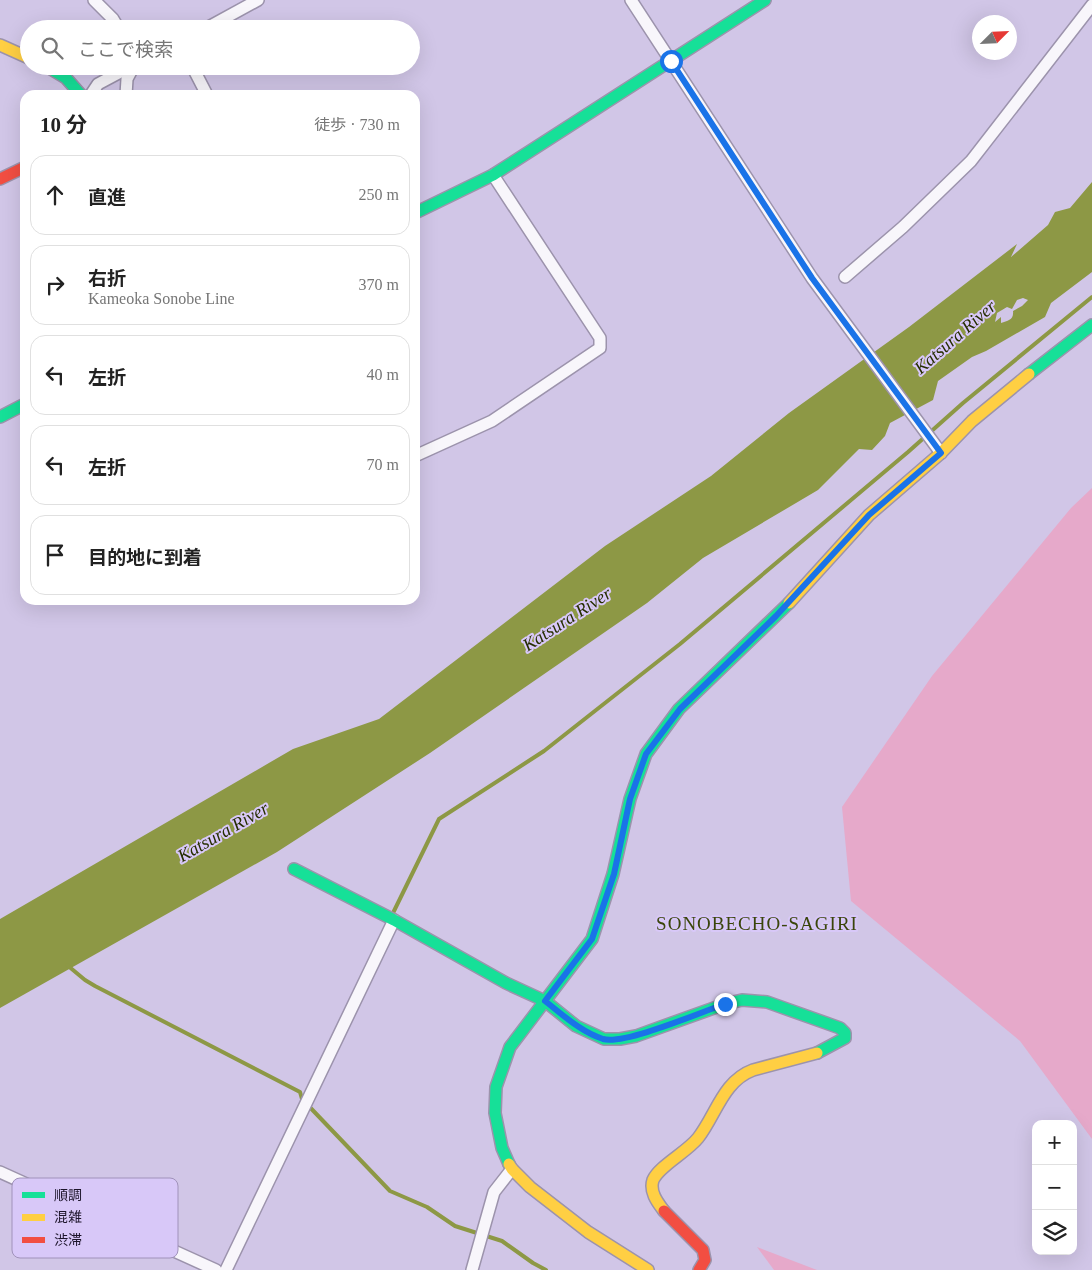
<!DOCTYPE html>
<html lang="ja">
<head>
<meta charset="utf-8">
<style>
	:root { --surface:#fff; --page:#f6f6f6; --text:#222; --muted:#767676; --line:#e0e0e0 }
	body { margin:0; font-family:"Times New Roman","Noto Sans JP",serif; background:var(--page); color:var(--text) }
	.controls { position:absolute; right:15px; bottom:15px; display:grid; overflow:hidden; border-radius:10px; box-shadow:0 5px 20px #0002 }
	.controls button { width:45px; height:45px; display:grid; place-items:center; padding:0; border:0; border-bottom:1px solid var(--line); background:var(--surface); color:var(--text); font:25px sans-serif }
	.compass { position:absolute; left:972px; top:15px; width:45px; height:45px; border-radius:50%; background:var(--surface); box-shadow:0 5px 20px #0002; rotate:66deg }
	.stop { position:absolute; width:15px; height:15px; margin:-11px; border:4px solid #1a73e8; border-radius:50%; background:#fff }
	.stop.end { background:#1a73e8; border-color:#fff; box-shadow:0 1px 5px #0008 }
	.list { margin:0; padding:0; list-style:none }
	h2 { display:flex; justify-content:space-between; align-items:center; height:65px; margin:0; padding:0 20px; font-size:21px }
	h2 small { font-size:16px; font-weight:400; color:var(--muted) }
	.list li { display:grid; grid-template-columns:32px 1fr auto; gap:15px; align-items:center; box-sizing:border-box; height:80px; margin:0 10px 10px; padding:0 10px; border:1px solid var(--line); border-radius:15px }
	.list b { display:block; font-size:19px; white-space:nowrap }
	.list p { margin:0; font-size:16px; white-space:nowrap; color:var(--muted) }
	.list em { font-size:16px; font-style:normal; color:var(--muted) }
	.icon { flex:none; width:28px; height:28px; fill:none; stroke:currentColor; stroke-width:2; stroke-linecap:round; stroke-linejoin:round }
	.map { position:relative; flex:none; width:1092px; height:1270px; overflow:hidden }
	.search { position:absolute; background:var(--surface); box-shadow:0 5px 20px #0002; left:20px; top:20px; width:400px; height:55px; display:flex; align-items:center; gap:12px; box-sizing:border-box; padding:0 18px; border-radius:28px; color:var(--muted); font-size:19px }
	.panel { position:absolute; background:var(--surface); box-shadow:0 5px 20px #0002; left:20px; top:90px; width:400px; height:515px; border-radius:15px }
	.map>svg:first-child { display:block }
	.green { fill:#e6a9ca }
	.water { fill:#8d9845; fill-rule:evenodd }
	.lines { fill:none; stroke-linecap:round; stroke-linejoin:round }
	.stream { stroke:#8d9845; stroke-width:4 }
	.street-casing { stroke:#9c93ac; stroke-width:14 }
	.fast-casing { stroke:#9c93ac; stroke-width:14 }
	.slow-casing { stroke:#9c93ac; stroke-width:14 }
	.jam-casing { stroke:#9c93ac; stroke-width:14 }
	.street { stroke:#f8f6fb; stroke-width:11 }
	.fast { stroke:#16e098; stroke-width:11 }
	.slow { stroke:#ffcf43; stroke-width:11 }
	.jam { stroke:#f24e42; stroke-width:11 }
	.route { stroke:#1a73e8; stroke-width:6 }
	.labels { text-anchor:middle; stroke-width:4; stroke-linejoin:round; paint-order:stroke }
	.water-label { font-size:18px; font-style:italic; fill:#262e01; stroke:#d8c8f8 }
	.quarter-label { font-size:19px; letter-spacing:1px; fill:#3a450a; stroke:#d8c8f8 }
	.key { fill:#d8c8f8; stroke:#a092ba; stroke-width:1 }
	.key-label { font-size:14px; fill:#1d152b }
</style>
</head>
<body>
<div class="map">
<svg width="1092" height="1270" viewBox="0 0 1092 1270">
	<rect width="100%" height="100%" fill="#d1c6e7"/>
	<!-- green -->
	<g class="green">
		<path d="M1092,488V1139L1020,1041L851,901L842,807L932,676L1071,508Z"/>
		<path d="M757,1247L817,1270H774Z"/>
	</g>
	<!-- water -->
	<path class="water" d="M1092,182V272L1051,303L1045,317L986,351L972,357L938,381L933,400L890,423L885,436L872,450L859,449L818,490L703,558L647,603L430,753L277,852L0,1008V919L293,749L379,719L605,546L711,476L789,413L909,327L1017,244L1011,257L1048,225L1055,212L1070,208ZM1023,298L1028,300L1022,306L1013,311C1014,320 1008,321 1001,323V317L995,322L997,313L1007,307L1012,309L1017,300Z"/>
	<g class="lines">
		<!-- stream -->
		<g class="stream">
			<path d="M393,913L439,819L544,751L680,644L908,452L963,403L1092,297"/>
			<path d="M67,965L85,980L95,986L300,1092L302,1099L390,1191L427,1207L455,1226L502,1241L533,1263L546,1270"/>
		</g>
		<!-- street casing -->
		<g class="street-casing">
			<g id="street">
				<path d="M94,0L113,19L119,29"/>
				<path d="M631,0L812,278L941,453"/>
				<path d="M205,29L258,0"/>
				<path d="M192,66L207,95"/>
				<path d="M92,93L98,84L128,68L133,67"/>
				<path d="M126,95L127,79L134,66"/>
				<path d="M845,277L903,227L971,161L1092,5"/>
				<path d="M415,456L492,421L600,348V338L493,175"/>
				<path d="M0,1172L216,1270"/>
				<path d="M226,1270L394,920"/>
				<path d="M472,1270L494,1192L512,1169"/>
			</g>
		</g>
		<!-- fast casing -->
		<g class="fast-casing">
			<g id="fast">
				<path d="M46,66L66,78L81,95"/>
				<path d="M415,213L493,175L765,0"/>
				<path d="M1029,374L1092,325"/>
				<path d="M0,417L25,404"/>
				<path d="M294,869L394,920L506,983L545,1001L576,1026L604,1039H620L636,1036L725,1004L742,1000L767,1002L840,1028L845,1033V1038L817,1053"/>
				<path d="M509,1164L502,1148L495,1113L496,1087L510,1047L592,939L613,874L630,799L646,754L679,709L789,603"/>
			</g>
		</g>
		<!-- slow casing -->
		<g class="slow-casing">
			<g id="slow">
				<path d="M0,45L29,58"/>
				<path d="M789,603L869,515L941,453L972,421L1029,374"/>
				<path d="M509,1164L512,1169L530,1187L588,1232L648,1270"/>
				<path d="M664,1211C658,1203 649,1192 653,1180C659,1166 687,1152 698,1138C716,1115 723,1081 753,1070L817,1053"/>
			</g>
		</g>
		<!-- jam casing -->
		<g class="jam-casing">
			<g id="jam">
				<path d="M0,179L25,167"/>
				<path d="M664,1211L703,1250L705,1260L699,1270"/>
			</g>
		</g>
		<!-- street -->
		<use href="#street" class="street"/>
		<!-- fast -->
		<use href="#fast" class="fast"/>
		<!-- slow -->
		<use href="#slow" class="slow"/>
		<!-- jam -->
		<use href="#jam" class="jam"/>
	</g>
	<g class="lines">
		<!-- route -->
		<path class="route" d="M671,61L812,278L941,453L869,515L776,616L680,709L646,754L630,799L614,874L592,939L545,1001C563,1015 581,1032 603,1039C625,1045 701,1012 725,1004"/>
	</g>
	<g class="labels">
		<!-- water labels -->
		<g class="water-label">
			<text transform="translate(955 337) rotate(-41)" y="6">Katsura River</text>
			<text transform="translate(567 619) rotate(-33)" y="6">Katsura River</text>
			<text transform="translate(223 832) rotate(-30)" y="6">Katsura River</text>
		</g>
		<!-- quarter labels -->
		<g class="quarter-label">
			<text x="757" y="930">SONOBECHO-SAGIRI</text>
		</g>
	</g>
	<!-- legend -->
	<rect x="12" y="1178" width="166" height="80" rx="8" class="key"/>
	<rect x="22" y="1192" width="23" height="6" fill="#16e098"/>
	<rect x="22" y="1214" width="23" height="7" fill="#ffcf43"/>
	<rect x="22" y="1237" width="23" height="6" fill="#f24e42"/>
	<g class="key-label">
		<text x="54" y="1200">順調</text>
		<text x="54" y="1222">混雑</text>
		<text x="54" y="1245">渋滞</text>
	</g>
</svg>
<div class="controls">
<button>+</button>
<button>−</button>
<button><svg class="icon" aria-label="layers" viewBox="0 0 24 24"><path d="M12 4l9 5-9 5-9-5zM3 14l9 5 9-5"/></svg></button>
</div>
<svg class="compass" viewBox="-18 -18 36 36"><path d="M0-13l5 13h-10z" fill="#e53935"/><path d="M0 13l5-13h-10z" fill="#767676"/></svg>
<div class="stop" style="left:671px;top:61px"></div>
<div class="stop end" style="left:725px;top:1004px"></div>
<div class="search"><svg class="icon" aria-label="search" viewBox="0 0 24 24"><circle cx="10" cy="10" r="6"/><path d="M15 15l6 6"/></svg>ここで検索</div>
<section class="panel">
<h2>10 分<small>徒歩 · 730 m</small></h2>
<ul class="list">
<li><svg class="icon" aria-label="ahead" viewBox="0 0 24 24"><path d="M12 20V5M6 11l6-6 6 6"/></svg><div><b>直進</b></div><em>250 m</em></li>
<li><svg class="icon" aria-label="right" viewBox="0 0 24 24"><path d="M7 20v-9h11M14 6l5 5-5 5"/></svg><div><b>右折</b><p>Kameoka Sonobe Line</p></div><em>370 m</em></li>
<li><svg class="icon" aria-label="left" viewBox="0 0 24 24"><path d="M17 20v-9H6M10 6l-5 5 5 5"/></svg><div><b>左折</b></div><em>40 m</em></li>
<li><svg class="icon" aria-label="left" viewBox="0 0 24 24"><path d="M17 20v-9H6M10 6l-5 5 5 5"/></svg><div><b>左折</b></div><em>70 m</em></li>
<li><svg class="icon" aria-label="arrive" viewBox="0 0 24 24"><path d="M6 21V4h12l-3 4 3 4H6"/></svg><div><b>目的地に到着</b></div></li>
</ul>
</section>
</div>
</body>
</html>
